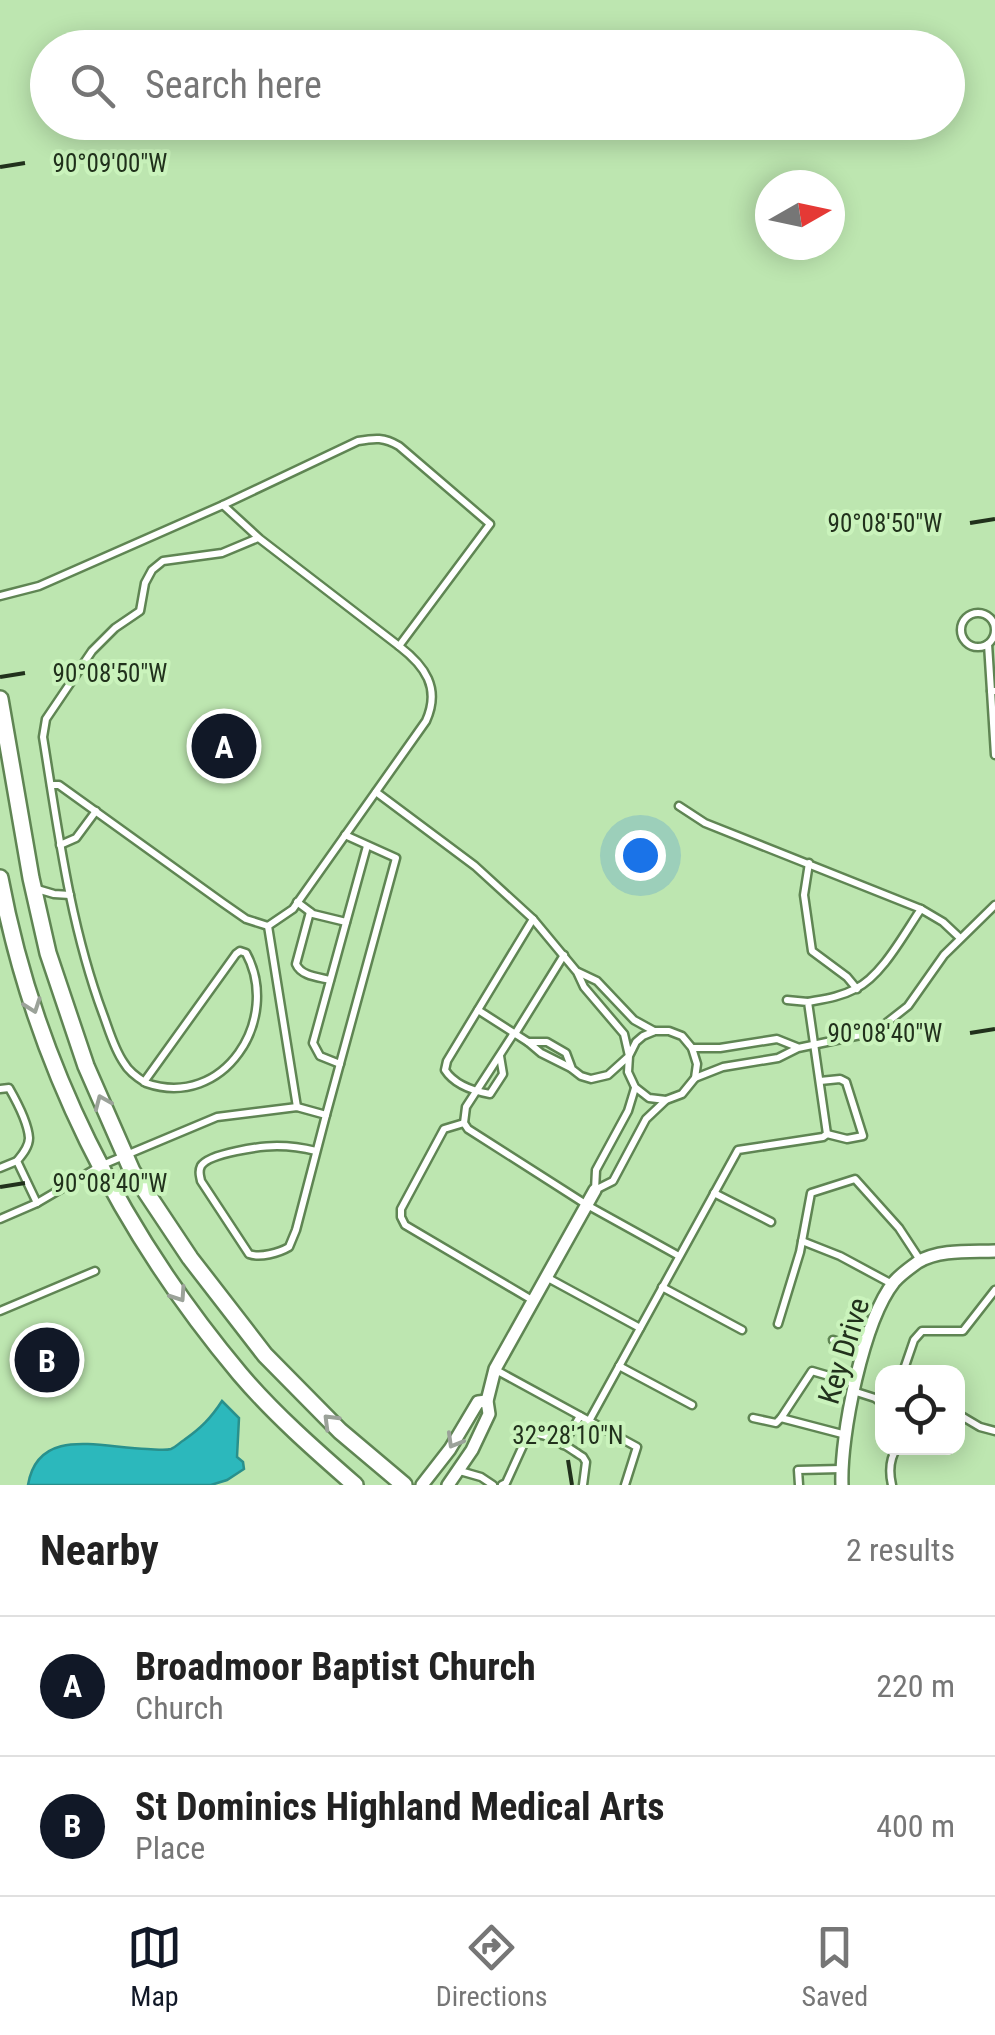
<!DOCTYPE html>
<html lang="en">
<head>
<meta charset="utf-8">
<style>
	:root { --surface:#fff; --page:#f6f6f6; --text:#222; --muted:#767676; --line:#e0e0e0; --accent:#111827 }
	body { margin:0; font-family:"Roboto Condensed",sans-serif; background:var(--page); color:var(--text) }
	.controls { position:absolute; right:30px; bottom:30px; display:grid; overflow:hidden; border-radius:20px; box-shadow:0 5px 25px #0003 }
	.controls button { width:90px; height:90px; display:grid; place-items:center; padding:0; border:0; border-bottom:2px solid var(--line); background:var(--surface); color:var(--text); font:50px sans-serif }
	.compass { position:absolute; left:755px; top:170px; width:90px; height:90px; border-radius:50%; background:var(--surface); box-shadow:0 5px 25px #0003; rotate:81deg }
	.you { position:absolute; left:640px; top:855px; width:35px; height:35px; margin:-25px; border:8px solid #fff; border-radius:50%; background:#1a73e8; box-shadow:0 0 0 15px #1a73e833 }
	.badge { display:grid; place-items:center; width:65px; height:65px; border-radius:50%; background:var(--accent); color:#fff; font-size:32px; font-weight:700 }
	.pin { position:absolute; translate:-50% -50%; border:5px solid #fff; box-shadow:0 2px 10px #0006 }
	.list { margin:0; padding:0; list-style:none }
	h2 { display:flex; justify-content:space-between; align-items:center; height:130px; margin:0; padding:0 40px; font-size:42px }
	h2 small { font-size:32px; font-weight:400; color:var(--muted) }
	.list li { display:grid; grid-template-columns:65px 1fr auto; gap:30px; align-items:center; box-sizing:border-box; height:140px; padding:0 40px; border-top:2px solid var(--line) }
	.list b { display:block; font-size:38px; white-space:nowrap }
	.list p { margin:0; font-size:32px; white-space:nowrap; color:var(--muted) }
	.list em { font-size:32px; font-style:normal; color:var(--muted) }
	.icon { flex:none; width:55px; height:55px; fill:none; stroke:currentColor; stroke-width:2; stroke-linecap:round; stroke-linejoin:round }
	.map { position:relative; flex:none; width:995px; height:1485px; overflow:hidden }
	.search { position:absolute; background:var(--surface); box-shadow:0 5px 25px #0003; left:30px; right:30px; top:30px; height:110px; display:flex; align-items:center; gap:25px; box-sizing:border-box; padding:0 35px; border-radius:55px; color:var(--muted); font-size:38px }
	.sheet { height:410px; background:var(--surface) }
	nav { display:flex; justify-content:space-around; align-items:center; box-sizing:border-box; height:140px; border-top:2px solid var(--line); background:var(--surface); font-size:28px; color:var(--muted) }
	nav a { display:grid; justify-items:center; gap:5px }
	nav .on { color:var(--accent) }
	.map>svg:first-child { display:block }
	.water { fill:#2cb8bc; stroke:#29908c; stroke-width:2.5 }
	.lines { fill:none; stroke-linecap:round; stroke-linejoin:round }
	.service-casing { stroke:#5f8553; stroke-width:11 }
	.minor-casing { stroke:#5f8553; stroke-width:16 }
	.tertiary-casing { stroke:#5f8553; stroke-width:20 }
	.service { stroke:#fff; stroke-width:6 }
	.minor { stroke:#fff; stroke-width:11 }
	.tertiary { stroke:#fff; stroke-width:15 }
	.oneway { stroke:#9ba299 }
	.ticks { fill:none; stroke:#21311c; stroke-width:4 }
	.labels { text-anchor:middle; stroke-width:8; stroke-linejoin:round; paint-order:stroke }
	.street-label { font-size:30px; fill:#21311c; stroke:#caf3bc }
	.ticks-label { font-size:25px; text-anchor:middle; fill:#21311c; stroke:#caf3bc; stroke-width:8; stroke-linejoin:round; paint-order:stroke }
</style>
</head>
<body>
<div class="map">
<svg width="995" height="1485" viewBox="0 0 995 1485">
	<rect width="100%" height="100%" fill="#bde6b0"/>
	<!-- water -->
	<path class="water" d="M222,1401L239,1418L237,1457L243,1462L244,1469L227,1480L211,1485H28C38,1424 105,1449 147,1449C154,1449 164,1451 171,1449C176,1447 179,1443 184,1440C201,1428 211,1418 222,1401Z"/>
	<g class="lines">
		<!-- service casing -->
		<g class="service-casing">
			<g id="service">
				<path d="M223,505L260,539L399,646"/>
				<path d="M0,596L39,586L223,505L358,441C375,438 384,437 399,446L490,524L399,646C425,666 441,688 426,721L293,909L268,926L246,919L223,903L59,785H51"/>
				<circle cx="978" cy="630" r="17"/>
				<path d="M988,644L991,691"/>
				<path d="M995,691H991L995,755"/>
				<path d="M376,792L475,866L533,919L577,972L584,987L624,1034L629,1056L628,1072L635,1087L649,1098L666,1100L682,1094L695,1078L697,1064L692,1048L682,1036L669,1031H655L643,1036L636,1042L629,1056L608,1075L591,1079L581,1076L572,1069L566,1053L547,1042H528L478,1010"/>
				<path d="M679,806L705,823L921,909L943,922L960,938"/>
				<path d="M60,845L76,838L96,811"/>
				<path d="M809,863L804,895L812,951L847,977L857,989"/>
				<path d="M37,889L54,894L70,895"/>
				<path d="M297,902L313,914L346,922"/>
				<path d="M310,912L296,964C301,976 318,977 330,980"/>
				<path d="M268,926L297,1107"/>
				<path d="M578,972L597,981L634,1020L654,1031"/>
				<path d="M808,1002C824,999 840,997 855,989C882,976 904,934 921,909"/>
				<path d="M514,1033L466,1107L464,1123L468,1129L587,1205L679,1256"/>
				<path d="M515,1034L564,955"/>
				<path d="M528,1042L541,1053L571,1068"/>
				<path d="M692,1048H720L777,1039L797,1047"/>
				<path d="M500,1056L503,1074L490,1094C473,1091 454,1084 445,1070L447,1061L533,919"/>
				<path d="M340,1064L320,1056L313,1043L367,846"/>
				<path d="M695,1078L723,1067L778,1058L798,1048L875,1032L908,1006L944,955L995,905"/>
				<path d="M820,1081L840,1079L846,1082L863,1136L847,1139L827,1134"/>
				<path d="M144,1082L236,954L240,951L246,953C282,1019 224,1110 146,1083C138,1078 129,1072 124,1063C114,1049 109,1030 103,1014C70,925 58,830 43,737L46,719L92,651L115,628L140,611L145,583L152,570L163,561L222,553L258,538"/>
				<path d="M635,1088L628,1111L596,1170L595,1190L613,1181L646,1119L665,1101"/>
				<path d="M0,1089L9,1088C17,1102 28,1122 29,1138C29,1147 22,1155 17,1161L37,1203"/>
				<path d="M326,1115L396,858L345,835"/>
				<path d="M464,1123L444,1129L401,1209V1217L405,1225L532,1300"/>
				<path d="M0,1168L17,1161"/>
				<path d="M714,1193L771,1222"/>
				<path d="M0,1219L37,1203L100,1166L217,1117L297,1107L326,1115L296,1230L289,1247C279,1253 260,1258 249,1254L201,1181C200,1175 198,1172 201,1166C209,1153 262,1146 277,1146C290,1146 304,1148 316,1151"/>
				<path d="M802,1241L840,1256L892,1284"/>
				<path d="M548,1278L640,1328"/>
				<path d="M662,1287L742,1330"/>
				<path d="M0,1311L95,1271"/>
				<path d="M778,1324L800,1252L811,1193L855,1179L899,1228L920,1260"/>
				<path d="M833,1340L863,1350"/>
				<path d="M619,1366L692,1405"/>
				<path d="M496,1370L637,1447L625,1485"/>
				<path d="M903,1372L914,1340L922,1331H963L995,1290"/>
				<path d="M853,1391L875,1398L882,1403"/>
				<path d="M958,1414L980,1427L995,1431"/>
				<path d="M753,1418L776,1423L781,1418"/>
				<path d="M589,1421L738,1150L823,1137L827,1134L808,1002L787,1000"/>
				<path d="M846,1435L781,1418L812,1371L853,1383"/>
				<path d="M563,1445L580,1416"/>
				<path d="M460,1471L481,1477L493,1485"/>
				<path d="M502,1485L506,1483L526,1439L531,1434C551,1433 567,1447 583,1457L586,1462L583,1485"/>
				<path d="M799,1485L798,1470L841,1469"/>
				<path d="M892,1485C889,1472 890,1458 897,1448"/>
			</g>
		</g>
		<!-- minor casing -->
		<g class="minor-casing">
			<g id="minor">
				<path d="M422,1485L450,1449L478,1402L487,1401"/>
				<path d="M448,1485L472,1450L489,1414L487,1401L495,1369L595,1190"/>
				<path d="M842,1485C840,1436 863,1321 894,1282C900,1275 911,1267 918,1262C940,1249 971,1252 995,1251"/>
			</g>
		</g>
		<!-- tertiary casing -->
		<g class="tertiary-casing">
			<g id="tertiary">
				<path d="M0,699L31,878L48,953L86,1066L132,1171L190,1258L265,1355L340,1431L404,1485"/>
				<path d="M0,878C34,1061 120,1231 240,1374C274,1414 315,1450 355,1485"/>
			</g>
		</g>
		<!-- service -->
		<use href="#service" class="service"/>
		<!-- minor -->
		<use href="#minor" class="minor"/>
		<!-- tertiary -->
		<use href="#tertiary" class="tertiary"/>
	</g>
	<!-- one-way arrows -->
	<defs><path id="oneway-chevron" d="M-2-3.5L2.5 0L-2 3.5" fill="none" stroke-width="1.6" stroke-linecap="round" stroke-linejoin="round" transform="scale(2.5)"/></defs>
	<g class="oneway">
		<use href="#oneway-chevron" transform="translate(33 1006) rotate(70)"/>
		<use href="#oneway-chevron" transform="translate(102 1102) rotate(-113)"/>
		<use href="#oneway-chevron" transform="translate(179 1295) rotate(56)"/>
		<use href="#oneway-chevron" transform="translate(330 1421) rotate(-135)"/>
		<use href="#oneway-chevron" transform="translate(454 1441) rotate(120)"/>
	</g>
	<!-- ticks -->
	<path class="ticks" d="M0,167L25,163M970,523L995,519M0,677L25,673M970,1033L995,1029M0,1187L25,1183M568,1460L572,1485"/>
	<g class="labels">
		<!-- street labels -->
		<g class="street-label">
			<text transform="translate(844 1351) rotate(-73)" y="10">Key Drive</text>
		</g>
	</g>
	<g class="ticks-label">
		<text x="110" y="172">90°09'00"W</text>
		<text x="885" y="532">90°08'50"W</text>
		<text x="110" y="682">90°08'50"W</text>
		<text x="885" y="1042">90°08'40"W</text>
		<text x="110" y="1192">90°08'40"W</text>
		<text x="568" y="1444">32°28'10"N</text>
	</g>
</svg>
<div class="controls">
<button><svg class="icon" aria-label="locate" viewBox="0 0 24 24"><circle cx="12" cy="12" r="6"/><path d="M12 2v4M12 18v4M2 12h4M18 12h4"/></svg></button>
</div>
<svg class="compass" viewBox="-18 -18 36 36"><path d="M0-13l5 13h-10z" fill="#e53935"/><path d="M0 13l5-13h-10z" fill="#767676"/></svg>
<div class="you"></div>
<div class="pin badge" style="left:224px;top:746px">A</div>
<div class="pin badge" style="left:47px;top:1360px">B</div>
<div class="search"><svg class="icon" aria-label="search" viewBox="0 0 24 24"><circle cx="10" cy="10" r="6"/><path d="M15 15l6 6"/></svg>Search here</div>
</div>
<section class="sheet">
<h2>Nearby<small>2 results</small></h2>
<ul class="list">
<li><span class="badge">A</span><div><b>Broadmoor Baptist Church</b><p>Church</p></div><em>220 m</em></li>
<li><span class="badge">B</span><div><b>St Dominics Highland Medical Arts</b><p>Place</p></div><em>400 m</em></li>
</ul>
</section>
<nav>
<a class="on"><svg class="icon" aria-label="map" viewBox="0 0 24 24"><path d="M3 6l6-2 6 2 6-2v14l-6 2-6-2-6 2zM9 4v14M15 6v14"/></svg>Map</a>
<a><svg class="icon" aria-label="directions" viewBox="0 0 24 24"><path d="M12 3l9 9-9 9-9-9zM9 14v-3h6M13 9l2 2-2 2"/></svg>Directions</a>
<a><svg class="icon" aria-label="saved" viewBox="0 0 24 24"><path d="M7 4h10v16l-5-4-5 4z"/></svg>Saved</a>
</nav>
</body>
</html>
